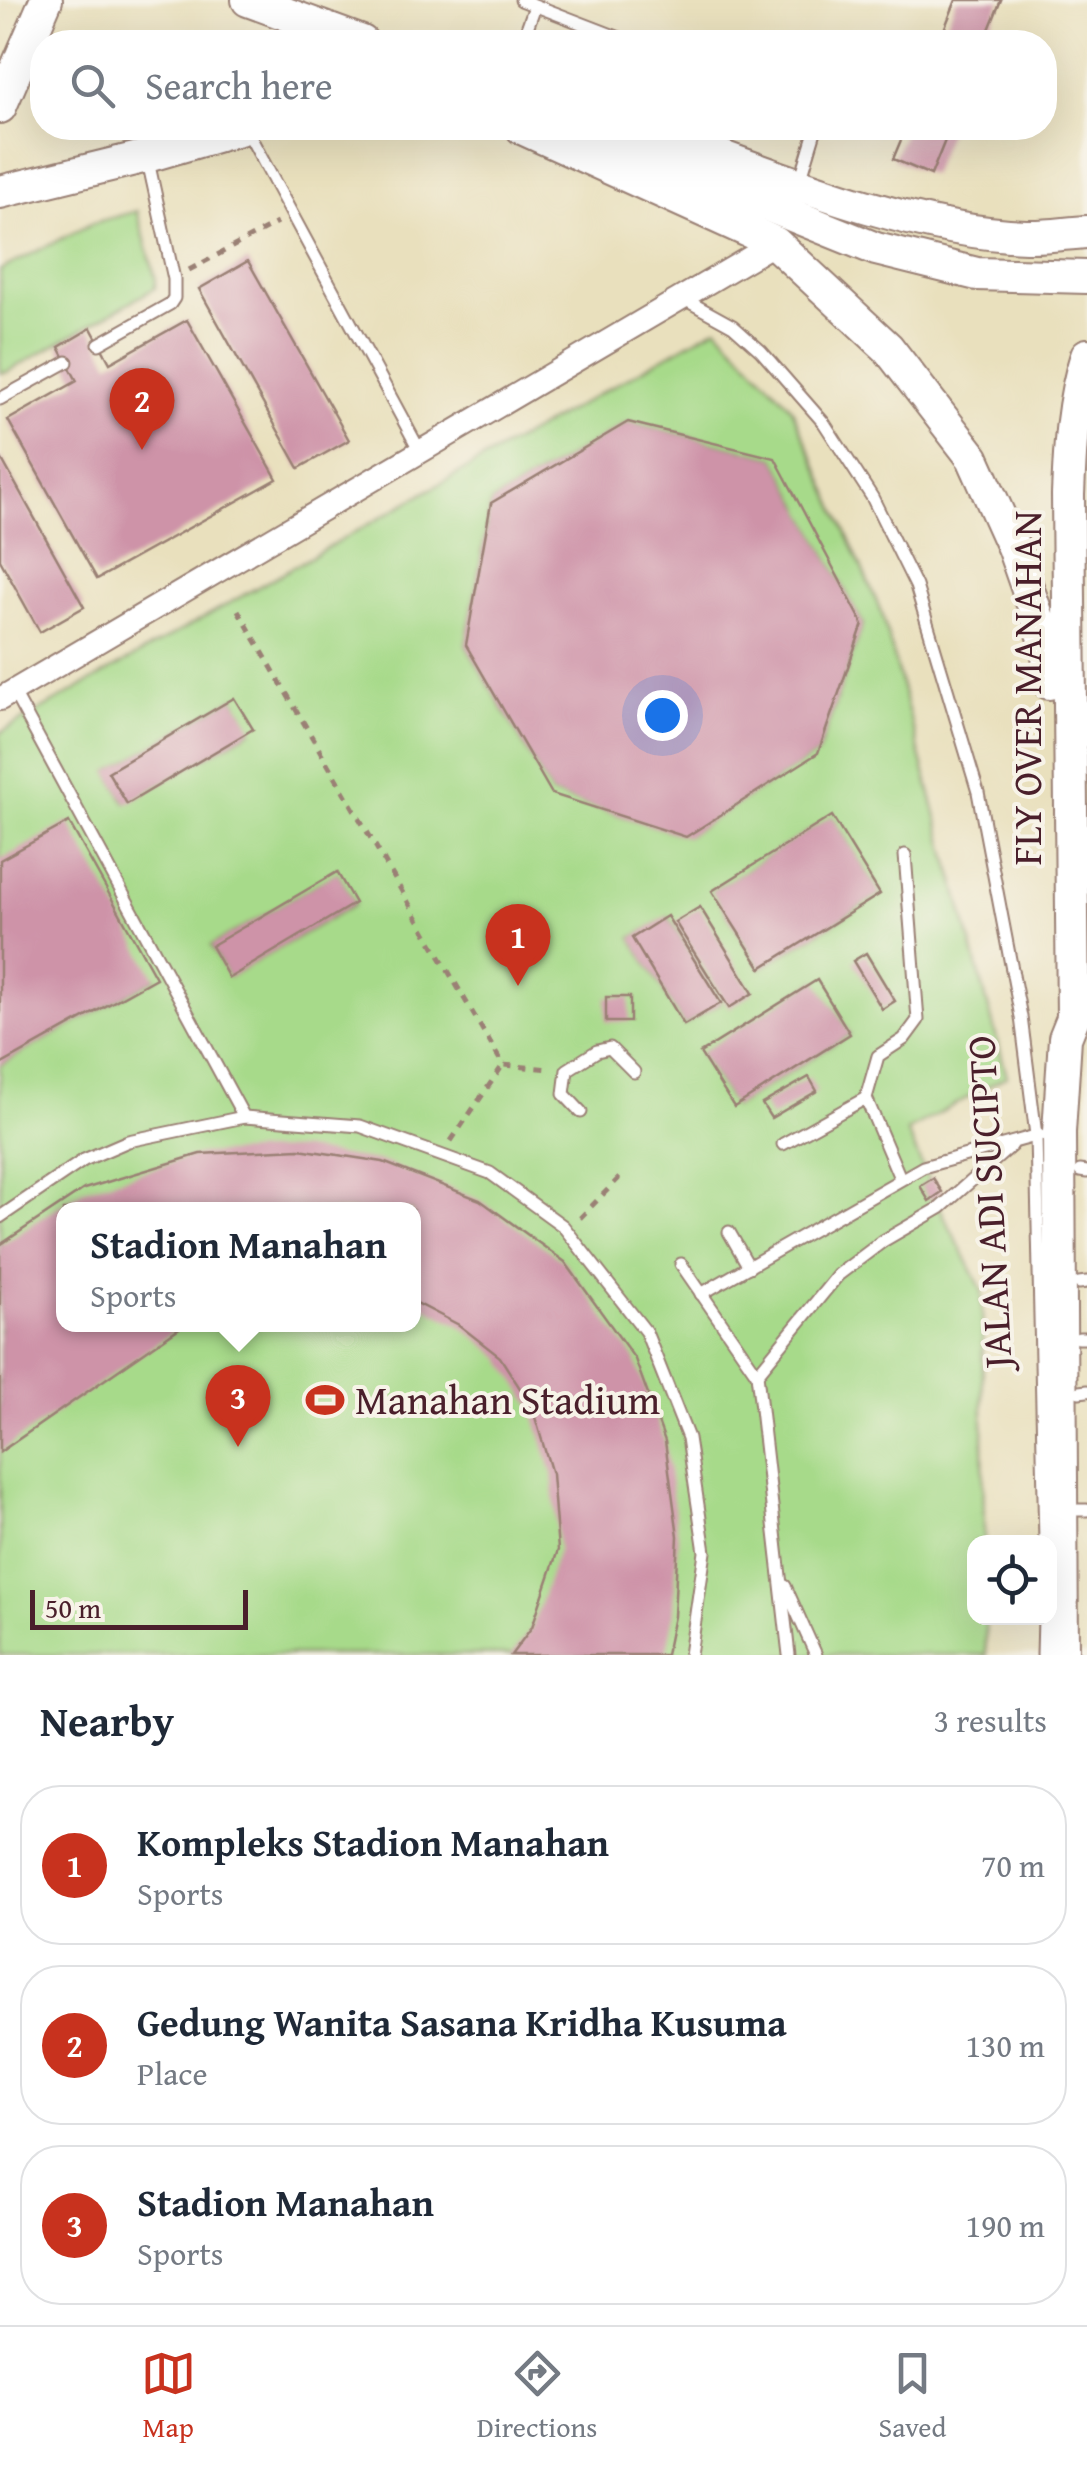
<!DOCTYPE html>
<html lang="en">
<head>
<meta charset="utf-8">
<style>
	:root { --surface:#fff; --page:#f6f6f7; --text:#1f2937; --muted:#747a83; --line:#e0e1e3; --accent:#c8321e }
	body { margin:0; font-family:"Gentium Book Plus",serif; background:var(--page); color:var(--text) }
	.controls { position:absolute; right:30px; bottom:30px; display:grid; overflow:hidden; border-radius:20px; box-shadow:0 10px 40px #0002 }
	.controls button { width:90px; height:90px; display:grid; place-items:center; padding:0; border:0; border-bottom:2px solid var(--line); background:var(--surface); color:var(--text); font:50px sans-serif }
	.scale { position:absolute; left:30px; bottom:25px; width:218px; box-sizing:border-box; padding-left:10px; border:5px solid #4a1f2b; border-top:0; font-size:28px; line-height:35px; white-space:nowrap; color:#4a1f2b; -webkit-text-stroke:8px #f7f3e8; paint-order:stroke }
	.you { position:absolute; left:662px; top:715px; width:35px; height:35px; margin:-25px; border:8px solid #fff; border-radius:50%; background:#1a73e8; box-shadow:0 0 0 15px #1a73e833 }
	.badge { display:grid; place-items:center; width:65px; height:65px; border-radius:50%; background:var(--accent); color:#fff; font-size:32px; font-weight:700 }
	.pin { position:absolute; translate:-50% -82px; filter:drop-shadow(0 2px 5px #0008) }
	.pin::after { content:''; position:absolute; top:52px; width:35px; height:30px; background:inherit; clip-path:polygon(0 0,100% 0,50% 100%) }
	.popup { position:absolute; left:56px; top:1202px; width:365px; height:130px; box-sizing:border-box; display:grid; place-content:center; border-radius:20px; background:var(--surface); filter:drop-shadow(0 2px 8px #0005); font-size:32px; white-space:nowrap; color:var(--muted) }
	.popup b { font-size:38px; color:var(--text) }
	.popup::after { content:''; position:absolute; left:50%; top:100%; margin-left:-20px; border:20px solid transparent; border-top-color:var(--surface) }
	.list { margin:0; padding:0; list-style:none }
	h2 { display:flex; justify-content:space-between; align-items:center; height:130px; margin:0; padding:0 40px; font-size:42px }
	h2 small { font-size:32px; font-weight:400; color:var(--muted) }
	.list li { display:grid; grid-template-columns:65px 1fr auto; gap:30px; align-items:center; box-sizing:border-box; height:160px; margin:0 20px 20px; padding:0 20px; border:2px solid var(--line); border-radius:40px }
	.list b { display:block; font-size:38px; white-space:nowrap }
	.list p { margin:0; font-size:32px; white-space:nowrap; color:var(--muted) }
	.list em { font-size:32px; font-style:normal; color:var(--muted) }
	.icon { flex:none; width:55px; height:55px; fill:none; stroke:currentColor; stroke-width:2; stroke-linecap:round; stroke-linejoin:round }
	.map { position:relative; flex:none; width:1087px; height:1655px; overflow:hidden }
	.search { position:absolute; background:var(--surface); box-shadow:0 10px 40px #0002; left:30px; right:30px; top:30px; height:110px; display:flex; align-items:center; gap:25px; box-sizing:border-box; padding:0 35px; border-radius:40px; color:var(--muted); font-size:38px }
	.sheet { height:670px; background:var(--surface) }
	nav { display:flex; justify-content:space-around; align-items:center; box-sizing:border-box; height:140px; border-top:2px solid var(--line); background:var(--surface); font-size:28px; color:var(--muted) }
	nav a { display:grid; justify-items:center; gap:5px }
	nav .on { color:var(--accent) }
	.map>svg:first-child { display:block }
	.green { fill:#a7da8a; stroke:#787c5a; stroke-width:2.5; fill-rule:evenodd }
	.building { fill:#ce93a8 }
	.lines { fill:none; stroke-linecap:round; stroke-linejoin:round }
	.lane-casing { stroke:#9a8074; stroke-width:15 }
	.street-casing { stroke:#9a8074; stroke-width:26 }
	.secondary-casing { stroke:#9a8074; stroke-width:36 }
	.path { stroke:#9a8074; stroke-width:5; stroke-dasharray:8 8; stroke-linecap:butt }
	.lane { stroke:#fff; stroke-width:11 }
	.street { stroke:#fff; stroke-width:22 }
	.secondary { stroke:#fff; stroke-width:32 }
	.labels { text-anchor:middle; stroke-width:8; stroke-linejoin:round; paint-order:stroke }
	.street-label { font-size:40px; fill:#4a1f2b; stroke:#f7f3e8 }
	.poi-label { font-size:40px; fill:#4a1f2b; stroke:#f7f3e8; text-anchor:start }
</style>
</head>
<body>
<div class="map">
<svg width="1087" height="1655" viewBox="0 0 1087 1655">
	<rect width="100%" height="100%" fill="#f7f3e8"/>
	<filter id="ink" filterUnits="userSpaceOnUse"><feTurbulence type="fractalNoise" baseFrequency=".01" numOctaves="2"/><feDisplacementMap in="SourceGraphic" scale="20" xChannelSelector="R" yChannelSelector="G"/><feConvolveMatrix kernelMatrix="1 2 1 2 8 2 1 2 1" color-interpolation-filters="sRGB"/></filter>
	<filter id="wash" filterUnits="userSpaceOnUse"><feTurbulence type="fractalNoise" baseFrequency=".0048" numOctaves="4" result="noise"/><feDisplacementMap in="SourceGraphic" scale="40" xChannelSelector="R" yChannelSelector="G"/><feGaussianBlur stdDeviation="2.25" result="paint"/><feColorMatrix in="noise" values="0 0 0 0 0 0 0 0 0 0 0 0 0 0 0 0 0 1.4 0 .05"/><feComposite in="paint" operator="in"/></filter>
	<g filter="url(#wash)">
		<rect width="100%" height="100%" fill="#e9e0bd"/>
		<!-- green -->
		<g class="green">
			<path d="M137,211L156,280L155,288L7,372L0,373V270L93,223Z"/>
			<path d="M717,327L791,407L882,614L1007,1076L907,1131L940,1208L982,1290L984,1542H974V1618H985L986,1655H0V1065L156,978L0,860V733ZM628,422L775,458L863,624L818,753L686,836L552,794L466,645L491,503ZM234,698L252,730L126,803L109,772ZM832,817L880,894L761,968L713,891ZM337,873L355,904L229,977L211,946ZM668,917L720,1003L684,1025L632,938ZM816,981L850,1034L734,1107L701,1054ZM63,1210H413V1324H63Z"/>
		</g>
		<g id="blocks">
			<!-- building -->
			<g class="building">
				<path d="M956,0H1001L984,42H939Z"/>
				<path d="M906,128H950L931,175L893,159Z"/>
				<path d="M248,261L349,440L299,468L199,289Z"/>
				<path d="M187,320L277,479L97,579L8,420L77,381L59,347L91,328L110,363Z"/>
				<path d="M628,422L775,458L863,624L818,753L686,837L552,794L466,645L491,503Z"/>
				<path d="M0,456L84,607L40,632L0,560Z"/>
				<path d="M234,698L253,729L127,804L108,772Z"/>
				<path d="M832,816L880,894L761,968L712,891Z"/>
				<path d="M69,822L156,978L0,1065V860Z"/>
				<path d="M337,872L355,903L229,978L211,946Z"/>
				<path d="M700,907L753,993L729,1008L675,922Z"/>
				<path d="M667,916L721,1003L684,1025L632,938Z"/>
				<path d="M866,953L895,1001L882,1009L853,961Z"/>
				<path d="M817,980L850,1034L734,1107L700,1053Z"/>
				<rect x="606" y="997" width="24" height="25"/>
				<path d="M809,1077L817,1091L771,1118L762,1104Z"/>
				<path d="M299,1149L383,1162L480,1200L565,1262L635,1359L665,1441L678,1536L674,1616L666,1655H511L532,1627L558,1550L552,1474L532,1407L500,1357L459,1325L413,1301V1210H63V1324H185L0,1452V1245L84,1189L200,1154Z"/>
				<path d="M933,1178L942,1192L929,1201L920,1186Z"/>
			</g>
		</g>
	</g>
	<g filter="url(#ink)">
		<use href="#blocks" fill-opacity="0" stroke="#9a8074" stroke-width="2.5"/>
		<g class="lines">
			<!-- lane casing -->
			<g class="lane-casing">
				<g id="lane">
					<path d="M521,0L630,42"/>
					<path d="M522,42L535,6"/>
					<path d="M247,131L421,453"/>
					<path d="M800,181L816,128"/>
					<path d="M684,299L733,326L761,351L824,423L872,497L916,586L978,792L1021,1017L1036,1135L1045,1542"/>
					<path d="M99,344L170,304L174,298V279L148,161"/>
					<path d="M0,399L67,362"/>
					<path d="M13,691L244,1117"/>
					<path d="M581,1112L564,1094L567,1070L597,1051L610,1048L634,1072"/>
					<path d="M783,1144L866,1098"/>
					<path d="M1080,1171L1087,1172"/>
					<path d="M900,1178L866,1098L878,1056L904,1039L918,1020L905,855"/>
					<path d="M0,1217L84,1160L128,1141L244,1117L360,1126L490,1173L563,1226L646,1332L688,1438L705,1552L690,1655"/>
					<path d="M729,1232L749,1267"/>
					<path d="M681,1264L757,1374L789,1655"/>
					<path d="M1079,1283L1087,1282"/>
					<path d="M701,1294L923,1167L1039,1135"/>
					<path d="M1079,1338H1087"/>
					<path d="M757,1374L838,1275L883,1241L940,1208L1012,1145"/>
					<path d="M1079,1392L1087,1391"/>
					<path d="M1078,1510H1087"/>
					<path d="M785,1586L816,1655"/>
					<path d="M1043,1655L1044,1618"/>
				</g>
			</g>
			<!-- street casing -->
			<g class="street-casing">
				<path id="street" d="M0,699L775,243"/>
			</g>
			<!-- secondary casing -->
			<g class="secondary-casing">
				<g id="secondary">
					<path d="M248,0L362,42"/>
					<path d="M0,107L46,0"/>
					<path d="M522,128L775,243L888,348L973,458L1013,547L1048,647L1049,683"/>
					<path d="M576,128L876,249L977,274L1087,277"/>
					<path d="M644,128C759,169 903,232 1026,236C1046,237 1067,233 1087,232"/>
					<path d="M0,192L147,156L243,128"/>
					<path d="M1062,1655L1059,1132L1065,1038L1073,1018L1068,495C1070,446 1072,402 1087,355"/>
				</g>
			</g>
			<!-- path -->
			<g class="path">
				<path d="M189,270L277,223"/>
				<path d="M238,610L503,1065L550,1069"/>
				<path d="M451,1141L503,1065"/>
				<path d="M580,1218L623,1174"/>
			</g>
			<!-- lane -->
			<use href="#lane" class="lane"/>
			<!-- street -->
			<use href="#street" class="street"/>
			<!-- secondary -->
			<use href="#secondary" class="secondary"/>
		</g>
	</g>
	<!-- icons -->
	<defs>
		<g id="stadium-bare" transform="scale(3)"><path d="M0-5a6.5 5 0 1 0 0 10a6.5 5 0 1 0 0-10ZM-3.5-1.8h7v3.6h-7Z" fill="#c8321e" stroke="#f7f3e8" stroke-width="2.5" paint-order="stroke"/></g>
	</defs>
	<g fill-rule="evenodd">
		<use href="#stadium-bare" x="325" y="1400"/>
	</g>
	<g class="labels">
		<!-- street labels -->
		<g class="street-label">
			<text transform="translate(1027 688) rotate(-90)" y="14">FLY OVER MANAHAN</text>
			<text transform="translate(989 1202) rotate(-93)" y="14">JALAN ADI SUCIPTO</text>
		</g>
		<!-- poi labels -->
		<g class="poi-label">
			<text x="355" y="1414">Manahan Stadium</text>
		</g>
	</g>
</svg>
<div class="controls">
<button><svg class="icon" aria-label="locate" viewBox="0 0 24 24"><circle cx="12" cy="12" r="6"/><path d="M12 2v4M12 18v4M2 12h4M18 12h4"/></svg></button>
</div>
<div class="scale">50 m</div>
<div class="you"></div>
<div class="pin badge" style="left:518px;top:986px">1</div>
<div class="pin badge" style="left:142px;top:450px">2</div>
<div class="pin badge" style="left:238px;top:1447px">3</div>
<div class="popup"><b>Stadion Manahan</b>Sports</div>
<div class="search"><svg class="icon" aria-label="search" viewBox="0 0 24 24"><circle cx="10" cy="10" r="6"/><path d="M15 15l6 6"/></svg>Search here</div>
</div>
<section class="sheet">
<h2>Nearby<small>3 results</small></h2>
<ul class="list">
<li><span class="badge">1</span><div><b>Kompleks Stadion Manahan</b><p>Sports</p></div><em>70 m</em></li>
<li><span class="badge">2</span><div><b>Gedung Wanita Sasana Kridha Kusuma</b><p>Place</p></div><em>130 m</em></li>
<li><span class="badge">3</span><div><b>Stadion Manahan</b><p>Sports</p></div><em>190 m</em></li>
</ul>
</section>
<nav>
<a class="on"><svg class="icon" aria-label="map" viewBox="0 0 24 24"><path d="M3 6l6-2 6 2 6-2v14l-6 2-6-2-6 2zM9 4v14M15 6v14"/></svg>Map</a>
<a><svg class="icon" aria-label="directions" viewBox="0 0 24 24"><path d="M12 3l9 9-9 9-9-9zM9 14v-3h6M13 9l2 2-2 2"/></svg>Directions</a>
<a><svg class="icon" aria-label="saved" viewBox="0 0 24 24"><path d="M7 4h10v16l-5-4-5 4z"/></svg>Saved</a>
</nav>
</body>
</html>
